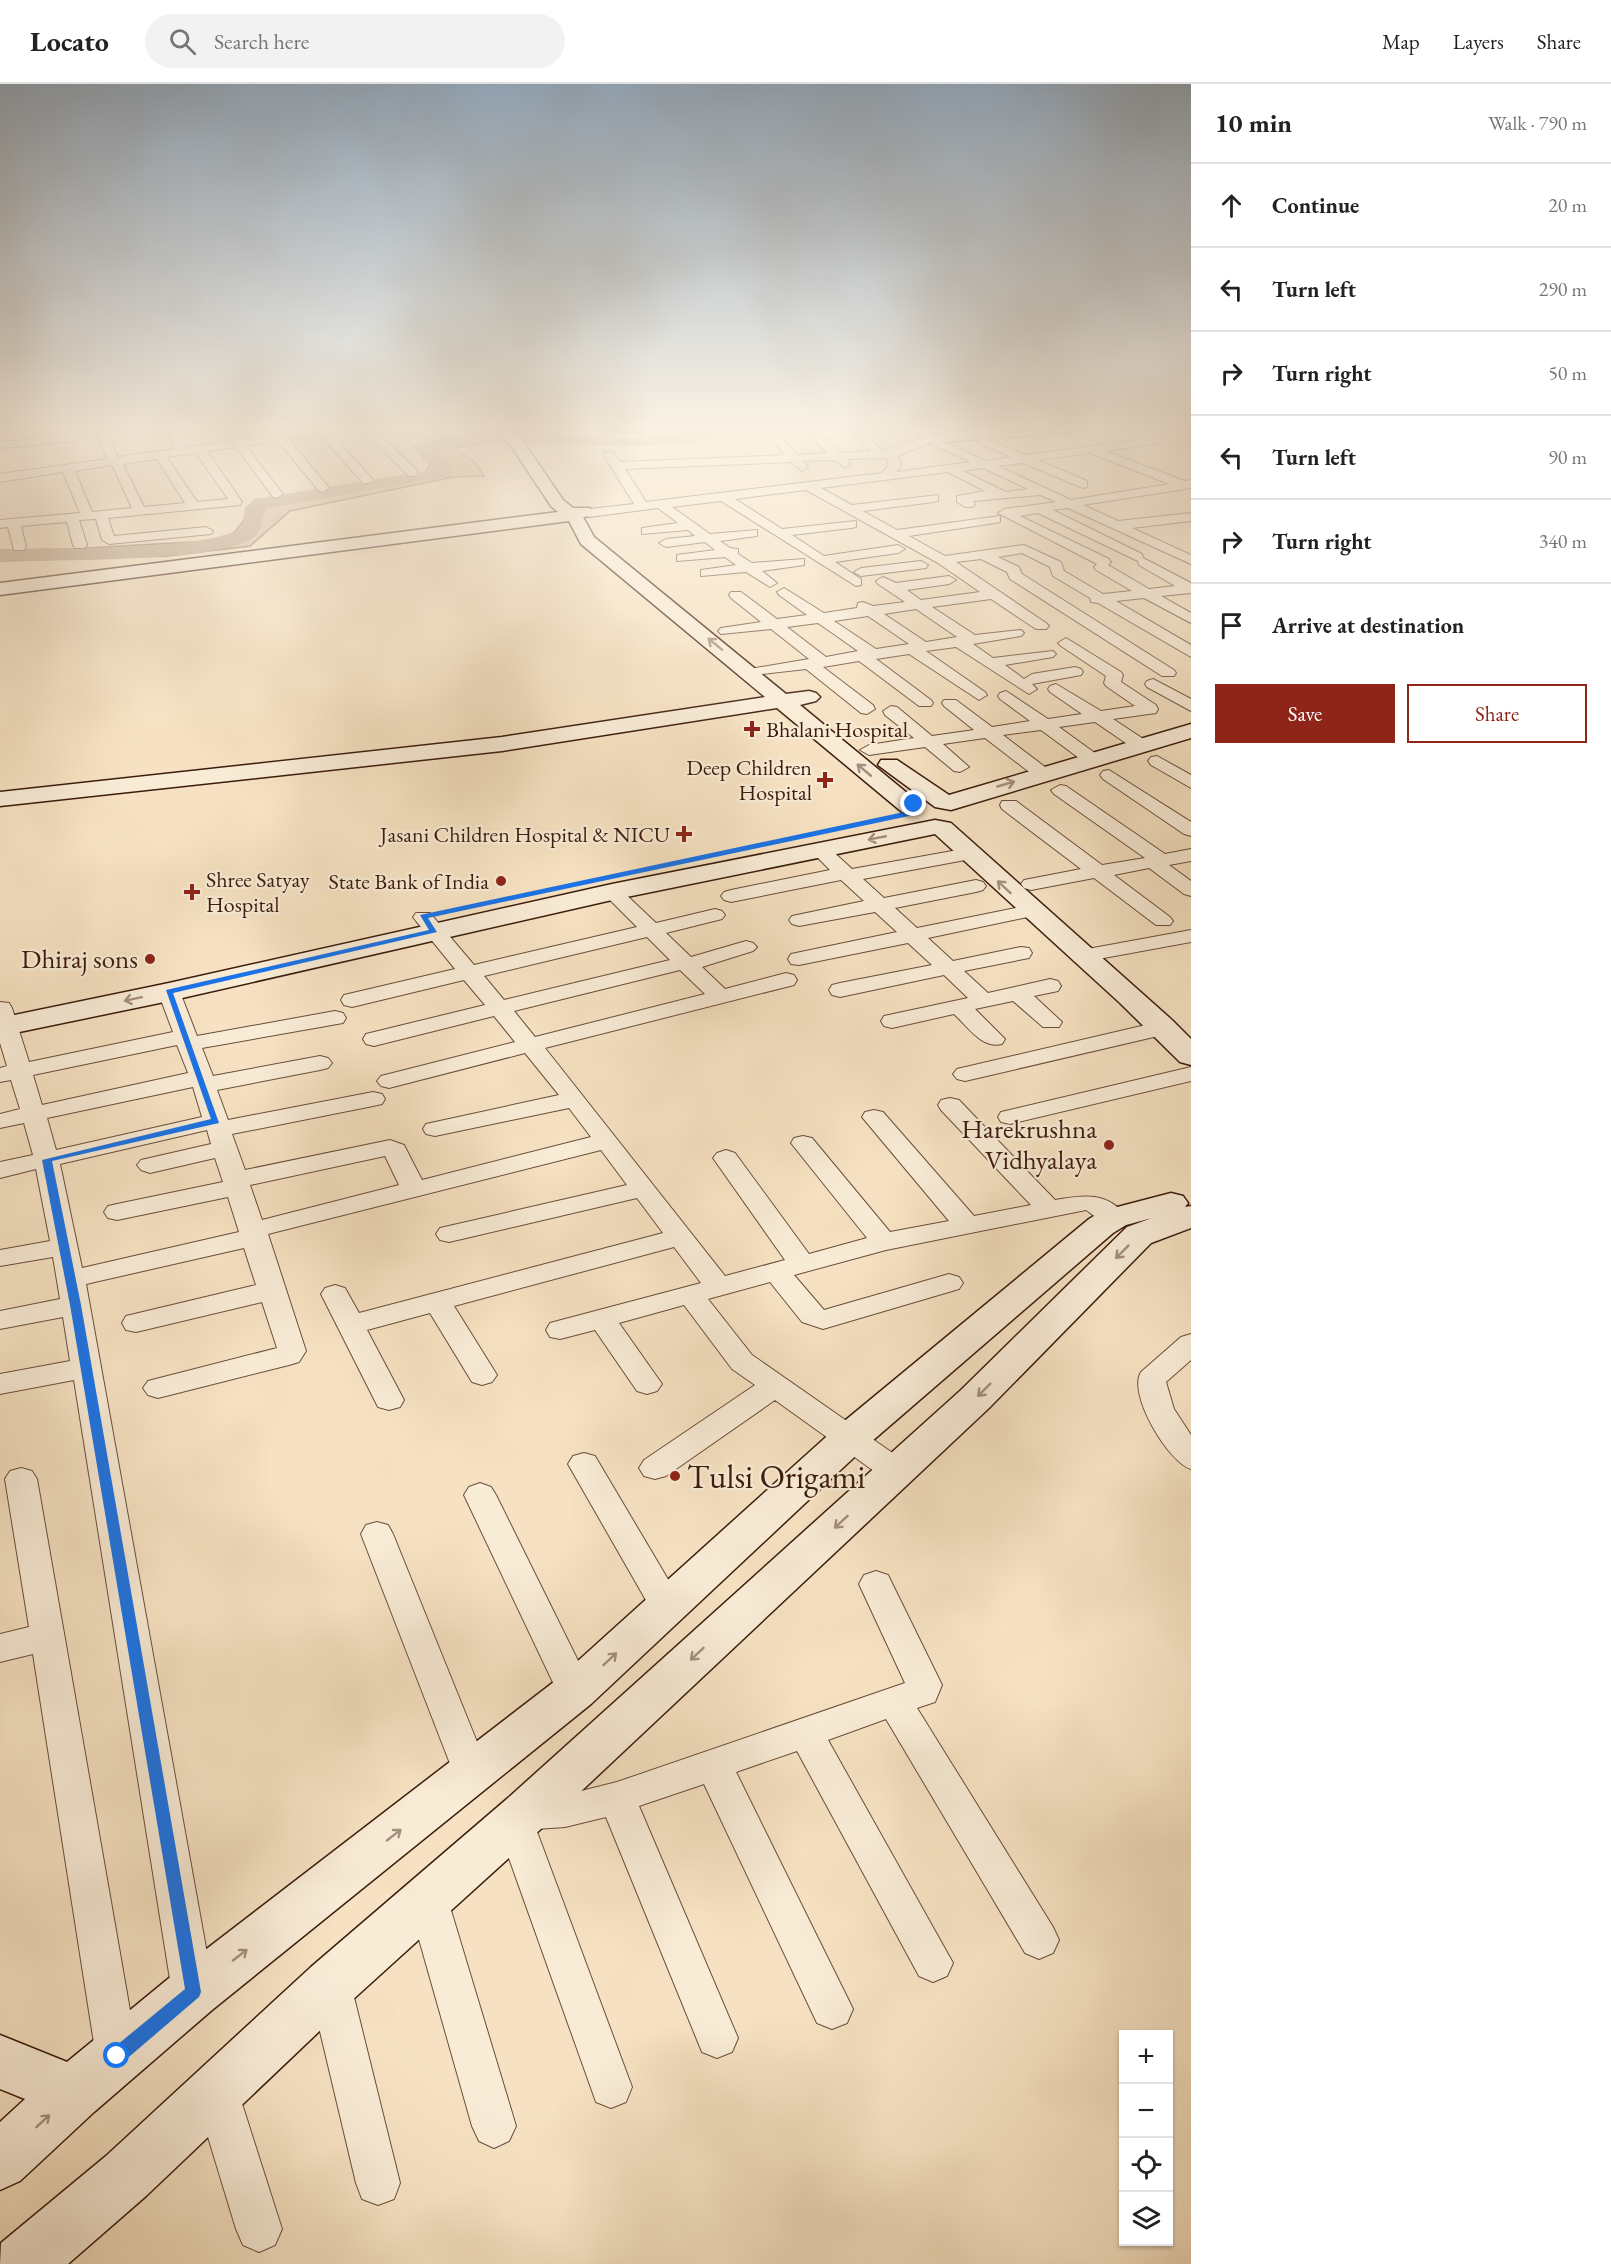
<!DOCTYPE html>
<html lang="en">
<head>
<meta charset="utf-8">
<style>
	:root { --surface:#fff; --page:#f2f2f2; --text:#222; --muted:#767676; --line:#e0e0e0; --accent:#8f2418 }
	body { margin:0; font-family:"EB Garamond",serif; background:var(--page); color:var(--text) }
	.controls { position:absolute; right:18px; bottom:18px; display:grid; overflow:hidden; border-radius:0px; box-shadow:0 2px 4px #0004 }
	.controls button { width:54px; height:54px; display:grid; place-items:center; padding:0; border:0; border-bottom:2px solid var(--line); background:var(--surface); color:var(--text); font:30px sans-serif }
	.stop { position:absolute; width:18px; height:18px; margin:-14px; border:4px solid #1a73e8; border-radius:50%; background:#fff }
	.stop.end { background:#1a73e8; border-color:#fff; box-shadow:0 2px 6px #0008 }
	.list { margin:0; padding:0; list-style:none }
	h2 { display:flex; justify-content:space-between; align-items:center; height:78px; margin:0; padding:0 24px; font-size:26px }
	h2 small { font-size:20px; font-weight:400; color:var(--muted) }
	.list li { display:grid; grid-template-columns:39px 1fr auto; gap:18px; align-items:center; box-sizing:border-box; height:84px; padding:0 24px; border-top:2px solid var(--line) }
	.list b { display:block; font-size:22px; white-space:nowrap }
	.list em { font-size:20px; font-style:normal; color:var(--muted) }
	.actions { display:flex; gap:12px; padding:18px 24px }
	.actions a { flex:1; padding:14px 0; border:2px solid var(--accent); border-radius:0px; text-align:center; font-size:21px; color:var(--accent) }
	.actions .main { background:var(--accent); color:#fff }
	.icon { flex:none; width:33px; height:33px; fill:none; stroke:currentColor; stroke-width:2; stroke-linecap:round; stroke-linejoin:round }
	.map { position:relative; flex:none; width:1191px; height:2180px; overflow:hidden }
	header { display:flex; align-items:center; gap:36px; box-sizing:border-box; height:84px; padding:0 30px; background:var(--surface); border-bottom:2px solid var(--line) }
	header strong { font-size:28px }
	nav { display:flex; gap:33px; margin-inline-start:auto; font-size:21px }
	.search { width:420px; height:54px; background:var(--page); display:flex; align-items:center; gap:15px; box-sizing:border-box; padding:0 21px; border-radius:33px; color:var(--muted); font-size:22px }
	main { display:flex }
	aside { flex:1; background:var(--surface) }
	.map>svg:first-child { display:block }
	.green { fill:#d6c0a3; stroke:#896e58; stroke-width:1.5 }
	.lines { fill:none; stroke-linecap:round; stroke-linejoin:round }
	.river { fill:#b79e84; fill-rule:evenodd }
	.street-casing { stroke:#6a4d3a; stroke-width:2 }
	.secondary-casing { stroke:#3c1b0d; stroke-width:3 }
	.street { fill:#f9ecd7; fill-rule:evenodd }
	.secondary { fill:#f9ecd7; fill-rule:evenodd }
	.oneway { stroke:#a48e7c }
	.route { fill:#1a73e8 }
	.poi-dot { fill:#8f2418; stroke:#f9ecd7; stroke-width:2 }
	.labels { text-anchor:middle; stroke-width:4.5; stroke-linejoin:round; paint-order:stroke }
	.far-poi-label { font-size:22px; fill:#3c1b0d; stroke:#f9ecd7; text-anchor:end }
	.poi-label { font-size:27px; fill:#3c1b0d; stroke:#f9ecd7; text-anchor:end }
	.near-poi-label { font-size:33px; fill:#3c1b0d; stroke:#f9ecd7; text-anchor:start }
</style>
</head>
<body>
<header>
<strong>Locato</strong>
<div class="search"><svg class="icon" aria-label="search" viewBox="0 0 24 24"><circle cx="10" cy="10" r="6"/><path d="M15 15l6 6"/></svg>Search here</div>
<nav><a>Map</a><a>Layers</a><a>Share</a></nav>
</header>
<main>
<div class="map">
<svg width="1191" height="2180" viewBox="0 0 1191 2180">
	<rect width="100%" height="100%" fill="#f6e2c2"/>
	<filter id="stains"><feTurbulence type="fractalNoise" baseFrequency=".00333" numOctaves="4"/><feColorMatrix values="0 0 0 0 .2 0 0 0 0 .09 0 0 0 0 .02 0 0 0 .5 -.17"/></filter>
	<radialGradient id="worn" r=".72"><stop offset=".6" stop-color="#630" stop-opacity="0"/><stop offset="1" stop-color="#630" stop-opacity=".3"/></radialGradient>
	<!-- green -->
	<path class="green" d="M643,344H755L747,350L724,352L627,358L498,359L454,364L475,378L484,392L453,393L290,427L250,462L168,472L0,477V469L209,457C216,454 227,453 233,449C246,438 249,420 267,414L418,394L425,390L430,380L414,364L423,359L490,346L552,352L641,353Z"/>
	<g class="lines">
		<!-- river -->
		<path class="river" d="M712,344H744L742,348L695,358L652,362L464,361L438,368L453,384L449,392L268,424C261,430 264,444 255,452C226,479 46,476 0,477V465C48,463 209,468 242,443L245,424L255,415L430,386L434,385L420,369L424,361C471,344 516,351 565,353C614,354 663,353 712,344Z"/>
		<!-- street casing -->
		<g class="street-casing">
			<g id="street">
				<path d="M95,344H106L118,373L174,365L167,344H178L185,364L318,344H349L331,349L374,397L364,400L320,351L289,355L329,404L323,408L319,407L278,357L246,362L283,410L277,414L273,413L236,363L207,367L242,418L240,421L108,434L114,452L206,443L213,447L211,450L109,460L102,456L96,435L79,436L87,461L85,464H75L73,461L67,438L21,442L26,463L24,466H14L8,443L0,444V436L80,429L63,388L0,398V390L107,375ZM196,369L228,415L197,418L167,373ZM157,375L185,419L144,423L123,380ZM112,381L132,424L92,428L75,387Z"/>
				<path d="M360,344H372L417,386V392H409Z"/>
				<path d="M422,344L443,352L445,354L439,357L407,345Z"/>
				<path d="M462,344H477L481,348L475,351Z"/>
				<path d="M527,344L636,349L642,352L636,355L568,354Z"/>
				<path d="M763,344H773L797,371L827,369L803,344H815L840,369L870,367L847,344H859L883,367L930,352L986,377L1011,373L981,360V356L985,355L1026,371L1191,349V355L1105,367L1185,397L1191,396V404L1083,421L1118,437L1191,429V437L1132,444L1191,471V480L1068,424L1053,426L1142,470L1143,474L1191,499V509L1161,512L1191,529V539L1144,514L1116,517L1191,561V573L1098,519L1091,518L1090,514L1053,492L1050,483L1022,469L998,473L1019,483L1022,490L1174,586L1176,589L1174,592H1162L1010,495L1007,488L981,475L956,478L1046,539L1049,542L1046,545H1036L991,515L932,523L975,551L1021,546L1024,549L1021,552L973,560L993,574L1053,567L1056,570L1053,573L1005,581L1024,595L1032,590L1075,583L1081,585L1083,588L1081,591L1032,600L1037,605L1029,610L956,563L926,567L985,608L987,611L979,616L909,570L876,575L931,616L933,619L931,622H919L859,577L823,583L873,621L875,625L867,630L861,629L806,585L744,592L742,589L744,586L809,575L771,545L721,550L718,547L721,544L761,538L731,514L729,511L731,508H741L777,535L807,531L779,511L777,508L784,504L824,529L857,524L858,519L863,518L873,522L905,518L878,500L876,497L883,493L896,499L949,492L956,496L949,500L907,506L921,516L980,508L938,479L806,406L735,415L782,445L856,437V443L851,444L792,451L824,472L898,461L905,465L898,469L835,478L861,495V501L856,502L721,417L672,423L710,450L757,446V452L720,457L730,464L738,465V470L752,479L804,475V481L762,487L777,499L770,503L746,488L701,492V486L736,481L725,473L677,477V471L715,466L705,458L666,463L659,459L666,455L695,452L688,446L642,450V444L678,439L658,424L589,433L583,429L589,425L634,420L603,370L605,368H613L620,378L785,371ZM930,359L971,378L896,388L901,381L898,372ZM1090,369L1169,400L1071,416L998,382L1023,379L1083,404L1087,403V397L1038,376ZM887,374L889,381L882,389L646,418L625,385L791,378L802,387L808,383L803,377L834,376L845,384L851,380L847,375ZM983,384L1028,405L1006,408L963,387ZM948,388L985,407L957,412V418L965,423H973L975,420L973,417L1040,411L1056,418L1004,425L998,429L1097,480L1094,483L1096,486L1132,507L1103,510L1064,487L1061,478L1024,461L945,472L909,452L995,439L1000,438V432L897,446L863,427L934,418L938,417V411L852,421L821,404ZM1038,429L1138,477L1139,481L1175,502L1149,505L1108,481L1111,478L1109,475L1020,432ZM916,525L957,553L926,558L884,530ZM868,532L909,560L876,565L834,537ZM818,539L858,567L826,573L787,543Z"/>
				<path d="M73,352L79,355L77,357L0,364V358Z"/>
				<path d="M921,477L928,481L926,484L861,492L854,488L861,484Z"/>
				<path d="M1066,554L1121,588L1123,591L1121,598L1156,621L1158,625L1156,629L1113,635L1148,658L1151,662L1148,666H1136L1095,638L1059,643L1099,672L1102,676L1099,680H1087L1041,646L1003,651L1049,686L1052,690L1049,694H1037L985,654L943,660L969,683L960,688L954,687L925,663L869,671L860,666L869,661L914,654L885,631L883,627L891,622L897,623L932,652L974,646L944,622L942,619L944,616H956L992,643L1030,637L1000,615L998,612L1000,609L1006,607L1048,635L1082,630L1050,608L1048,605L1050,602L1056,600L1101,627L1135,622L1106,602L1104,599L1106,592L1061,562L1058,559Z"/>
				<path d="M1153,595L1191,615V627L1147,603L1145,600L1147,597Z"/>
				<path d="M1157,672L1191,691V704L1151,681L1148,677L1151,673Z"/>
				<path d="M1109,686L1191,738V752L1184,750L1103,695L1100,691L1103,687Z"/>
				<path d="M1060,701L1066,702L1165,770L1191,765V777L1169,781L1191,797V812L1184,810L1149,784L1114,791L1170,833L1173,837L1170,841H1156L1094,794L1031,806L1024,804L1021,800L1024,796L1081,785L1002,725L1000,721L1002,717H1016L1102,781L1145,774L1054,710L1051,706Z"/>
				<path d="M820,760L827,762L852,785L969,764L976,766L979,770L976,774L863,795L884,814L976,796L983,798L986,802L983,806L976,808L895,824L917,844L1030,821L1037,823L1040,827L1037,831L928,854L953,877L1021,863L1029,864L1032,869L1029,874L964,887L988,909L1050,895L1058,897L1061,902L1058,907L1034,912L1062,938L1059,943H1043L1013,917L975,925L1005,955L1002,960C982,965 968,943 954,930L892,944L884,942L881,937L884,932L968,914L944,891L840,913L832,911L829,906L832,901L840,899L932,881L908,859L799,881L791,880L788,875L791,870L897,848L875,828L799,842L792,840L789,836L792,832L864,817L841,796L731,818L724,816L721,812L724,808L731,806L830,786L810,766Z"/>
				<path d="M612,802L619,804L656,839L715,825L722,827L725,831L722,835L666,849L691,873L746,857L753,859L757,863L753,867L702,883L725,905L786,889L794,891L797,896L794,901L545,964L725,1192L785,1176L713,1074L717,1069L726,1066L735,1069L809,1170L867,1154L791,1059L794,1054L803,1052L812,1054L890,1148L949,1137L862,1033L865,1028L874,1026L883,1028L974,1132L1031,1121L941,1026L938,1021L941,1016L950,1014L959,1016L1055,1116C1083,1111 1109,1107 1127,1134L1123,1140C1107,1144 1099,1135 1086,1126L886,1166L794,1191L824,1226L949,1190L959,1193L963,1199L959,1205L823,1245L802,1238L770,1198L708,1215L752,1271L907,1379L912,1387L907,1395L896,1398L885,1395L775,1316L666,1392L655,1395L644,1392L639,1384L644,1376L755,1301L732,1285L684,1221L619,1239L662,1300L657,1307L647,1310L637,1307L595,1246L560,1255L550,1253L546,1246L550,1239L701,1199L674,1163L454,1222L497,1291L492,1298L482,1301L472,1298L430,1229L367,1246L404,1316L400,1323L389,1326L378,1323L321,1210L325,1204L335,1201L345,1204L359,1229L663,1149L637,1114L449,1158L440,1156L436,1150L440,1144L627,1101L601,1066L268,1150L306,1267L299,1278L289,1281L158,1314L148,1311L143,1304L148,1297L277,1264L262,1218L136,1248L126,1246L122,1239L126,1232L256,1201L244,1164L86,1200L214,1908L208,1922L193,1928L178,1922L172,1908L74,1296L0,1310V1290L70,1277L63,1233L0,1245V1227L60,1215L53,1173L0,1182V1166L50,1157L36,1085L0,1094V1078L33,1071L24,1039L0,1044V1030L20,1025L11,996L0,998V984L7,982L0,959V918L9,919L12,924L29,978L173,948L158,908L161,903H177L180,908L197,952L335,927L343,929L346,934L343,939L202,964L213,992L320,972L328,974L332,979L328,984L320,986L217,1006L228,1036L373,1008L382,1010L385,1015L382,1020L373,1022L232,1050L245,1086L390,1056L404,1061L422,1096L591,1053L569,1024L435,1052L426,1050L423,1045L426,1040L559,1011L525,969L389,1004L381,1002L377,997L381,992L515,958L494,932L374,962L366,960L363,955L366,950L485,921L464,896L352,923L344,921L341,916L344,911L455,885L416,837L413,833L416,829H430L474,881L637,843L602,808L605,804ZM647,853L670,876L504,916L484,892ZM680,886L705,910L535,953L514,927ZM177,961L188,989L42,1021L33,991ZM193,1003L202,1033L56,1066L47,1034ZM207,1046L211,1060L141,1076L137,1081L141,1086L150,1089L215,1074L223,1098L117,1120L108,1122L104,1128L108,1134L117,1136L228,1113L239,1148L82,1184L60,1080ZM385,1072L399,1101L262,1136L250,1101Z"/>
				<path d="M1191,846V858L1082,878L1074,877L1071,872L1074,867L1082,866Z"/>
				<path d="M1163,937L1171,939L1174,944L1171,949L965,997L957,995L953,990L957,985Z"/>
				<path d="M1191,983V997L1010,1040L1001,1038L998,1033L1001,1028Z"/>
				<path d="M1191,1250V1276L1166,1298L1174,1325L1191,1351V1385C1169,1379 1127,1310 1141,1288L1181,1253Z"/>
				<path d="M584,1369L595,1372L679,1514L684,1523L679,1532L667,1536L655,1532L568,1380L573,1372Z"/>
				<path d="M21,1384L32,1387L37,1395L138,1972L132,1987L117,1993L102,1987L96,1972L33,1570L0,1578V1550L29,1543L5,1395L10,1387Z"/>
				<path d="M480,1399L491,1403L496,1411L593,1607L588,1617L575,1621L562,1617L557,1607L464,1411L469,1403Z"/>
				<path d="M377,1438L388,1441L393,1450L490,1690L485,1701L472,1706L459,1701L454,1690L361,1450L366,1441Z"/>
				<path d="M876,1487L888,1491L942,1601L935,1618L917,1624L1053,1843L1059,1856L1053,1869L1039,1875L1025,1869L886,1635L828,1656L953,1879L947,1892L933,1898L919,1892L797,1667L736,1688L853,1925L847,1939L832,1945L817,1939L704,1700L639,1722L738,1954L732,1968L717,1974L702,1968L606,1733L565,1743L536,1745L632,2003L626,2018L611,2024L596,2018L496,1738L502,1726L509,1724L512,1717L525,1713L565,1711L617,1698L905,1599L859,1500L864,1491Z"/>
				<path d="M427,1795L441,1800L447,1813L516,2042L509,2057L494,2064L479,2057L472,2042L407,1813L413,1800Z"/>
				<path d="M330,1882L345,1887L351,1901L400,2099L394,2115L378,2121L362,2115L356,2099L309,1901L315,1887Z"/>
				<path d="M216,1986L231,1992L238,2007L282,2145L275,2161L259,2168L243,2161L236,2145L194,2007L201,1992Z"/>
			</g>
		</g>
		<!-- secondary casing -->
		<g class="secondary-casing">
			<g id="secondary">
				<path d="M499,344H514L563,416L573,424H590L592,428L590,432L583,433L594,453L786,610L809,607L816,609L820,613L816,617L800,621L918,718L922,723L918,728L910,730L902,728L777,624L502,667L0,722V708L502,653L765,613L581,460L569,437L0,511V499L558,428L551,422Z"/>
				<path d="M913,344H928L934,350L988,344H1080L1073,348L930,359L925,358Z"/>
				<path d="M1191,640V654L951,726L935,723L878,681L881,676H897L949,711Z"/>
				<path d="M935,736L951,739L1172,936L1191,955V981L1180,978L1120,919L935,750L612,816L169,917L0,952V934L169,899L612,800Z"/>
				<path d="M1171,1109L1183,1112L1188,1119L1185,1123L1191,1122V1144L1151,1159L989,1324L542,1744L349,1919L146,2112L68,2180H0L1,2159L106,2072L311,1883L508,1714L961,1306L1127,1143L1152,1134L1126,1141L1113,1149L864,1364L591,1620L212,1926L94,2028L20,2097L0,2106V2038L25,2015L0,2005V1951L67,1978L174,1890L559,1594L836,1344L1089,1135L1102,1127Z"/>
			</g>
		</g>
		<!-- street -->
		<use href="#street" class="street"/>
		<!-- secondary -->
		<use href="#secondary" class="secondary"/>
	</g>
	<!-- one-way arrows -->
	<defs><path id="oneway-shaft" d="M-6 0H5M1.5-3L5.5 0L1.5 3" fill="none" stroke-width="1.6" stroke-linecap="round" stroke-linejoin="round" transform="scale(1.5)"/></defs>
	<g class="oneway">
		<use href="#oneway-shaft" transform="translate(715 560) rotate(-141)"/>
		<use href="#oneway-shaft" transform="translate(864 686) rotate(-140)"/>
		<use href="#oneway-shaft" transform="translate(1006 700) rotate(-16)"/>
		<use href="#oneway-shaft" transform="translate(877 754) rotate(169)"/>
		<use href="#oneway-shaft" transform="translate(1004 803) rotate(-137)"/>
		<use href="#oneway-shaft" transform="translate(133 915) rotate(168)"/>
		<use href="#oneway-shaft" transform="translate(1122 1168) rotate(135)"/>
		<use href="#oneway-shaft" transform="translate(984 1306) rotate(135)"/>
		<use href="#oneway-shaft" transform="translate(841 1438) rotate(137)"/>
		<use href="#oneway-shaft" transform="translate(697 1570) rotate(137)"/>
		<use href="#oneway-shaft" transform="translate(610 1575) rotate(-43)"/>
		<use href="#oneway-shaft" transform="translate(394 1751) rotate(-38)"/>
		<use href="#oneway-shaft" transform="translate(240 1871) rotate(-38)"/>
		<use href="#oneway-shaft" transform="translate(43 2037) rotate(-43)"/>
	</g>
	<!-- sky -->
	<linearGradient id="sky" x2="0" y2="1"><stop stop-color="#94abc0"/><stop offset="0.53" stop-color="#fbf2e4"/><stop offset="1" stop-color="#fbf2e4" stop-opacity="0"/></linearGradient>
	<rect width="1191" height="650" fill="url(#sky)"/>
	<!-- route -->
	<path class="route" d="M912,719L918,720L909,732L428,834L437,848L173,909L219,1039L52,1077L81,1221L201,1908L199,1913L123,1978L117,1980L111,1978L109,1972L111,1966L185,1905L70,1221L42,1076L211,1035L166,906L429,846L420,831L904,728Z"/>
	<!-- markers -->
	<g class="poi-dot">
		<path d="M749 636h6v6h6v6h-6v6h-6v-6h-6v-6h6z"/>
		<path d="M822 687h6v6h6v6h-6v6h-6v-6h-6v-6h6z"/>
		<path d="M681 741h6v6h6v6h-6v6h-6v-6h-6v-6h6z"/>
		<circle cx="501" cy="797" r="6"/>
		<path d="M189 799h6v6h6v6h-6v6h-6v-6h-6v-6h6z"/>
		<circle cx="150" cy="875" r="6"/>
		<circle cx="1109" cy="1061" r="6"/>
		<circle cx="675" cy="1392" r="6"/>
	</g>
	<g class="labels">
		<!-- far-poi labels -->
		<g class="far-poi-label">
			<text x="766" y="653" text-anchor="start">Bhalani Hospital</text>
			<text x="812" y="691">Deep Children<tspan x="812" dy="25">Hospital</tspan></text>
			<text x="670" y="758">Jasani Children Hospital &amp; NICU</text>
			<text x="206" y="803" text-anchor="start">Shree Satyay<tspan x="206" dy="25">Hospital</tspan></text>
			<text x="489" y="805">State Bank of India</text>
		</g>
		<!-- poi labels -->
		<g class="poi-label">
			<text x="138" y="884">Dhiraj sons</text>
			<text x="1097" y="1054">Harekrushna<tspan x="1097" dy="31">Vidhyalaya</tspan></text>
		</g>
		<!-- near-poi labels -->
		<g class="near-poi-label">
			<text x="687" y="1404">Tulsi Origami</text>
		</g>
	</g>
	<rect width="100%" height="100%" filter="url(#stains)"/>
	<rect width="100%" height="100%" fill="url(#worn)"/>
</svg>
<div class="controls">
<button>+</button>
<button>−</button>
<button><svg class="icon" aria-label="locate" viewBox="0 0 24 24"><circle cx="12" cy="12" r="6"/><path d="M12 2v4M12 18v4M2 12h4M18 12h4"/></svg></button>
<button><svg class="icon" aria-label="layers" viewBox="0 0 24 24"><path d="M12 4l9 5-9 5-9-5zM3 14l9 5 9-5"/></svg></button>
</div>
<div class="stop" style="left:117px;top:1972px"></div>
<div class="stop end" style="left:914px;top:720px"></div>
</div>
<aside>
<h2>10 min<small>Walk · 790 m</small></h2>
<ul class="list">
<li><svg class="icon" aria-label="ahead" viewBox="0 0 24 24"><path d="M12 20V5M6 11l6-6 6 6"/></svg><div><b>Continue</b></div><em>20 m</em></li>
<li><svg class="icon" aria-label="left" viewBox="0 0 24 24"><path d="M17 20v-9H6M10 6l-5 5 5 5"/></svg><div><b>Turn left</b></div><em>290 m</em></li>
<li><svg class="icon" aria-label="right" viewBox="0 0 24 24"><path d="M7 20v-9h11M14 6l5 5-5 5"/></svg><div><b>Turn right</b></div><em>50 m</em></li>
<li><svg class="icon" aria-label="left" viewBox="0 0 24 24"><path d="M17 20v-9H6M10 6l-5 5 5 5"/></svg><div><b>Turn left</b></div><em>90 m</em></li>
<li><svg class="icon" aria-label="right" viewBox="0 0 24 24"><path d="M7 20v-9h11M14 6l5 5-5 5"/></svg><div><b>Turn right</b></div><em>340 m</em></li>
<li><svg class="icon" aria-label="arrive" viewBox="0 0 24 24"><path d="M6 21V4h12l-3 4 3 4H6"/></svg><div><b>Arrive at destination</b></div></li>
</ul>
<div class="actions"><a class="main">Save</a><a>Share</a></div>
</aside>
</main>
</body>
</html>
